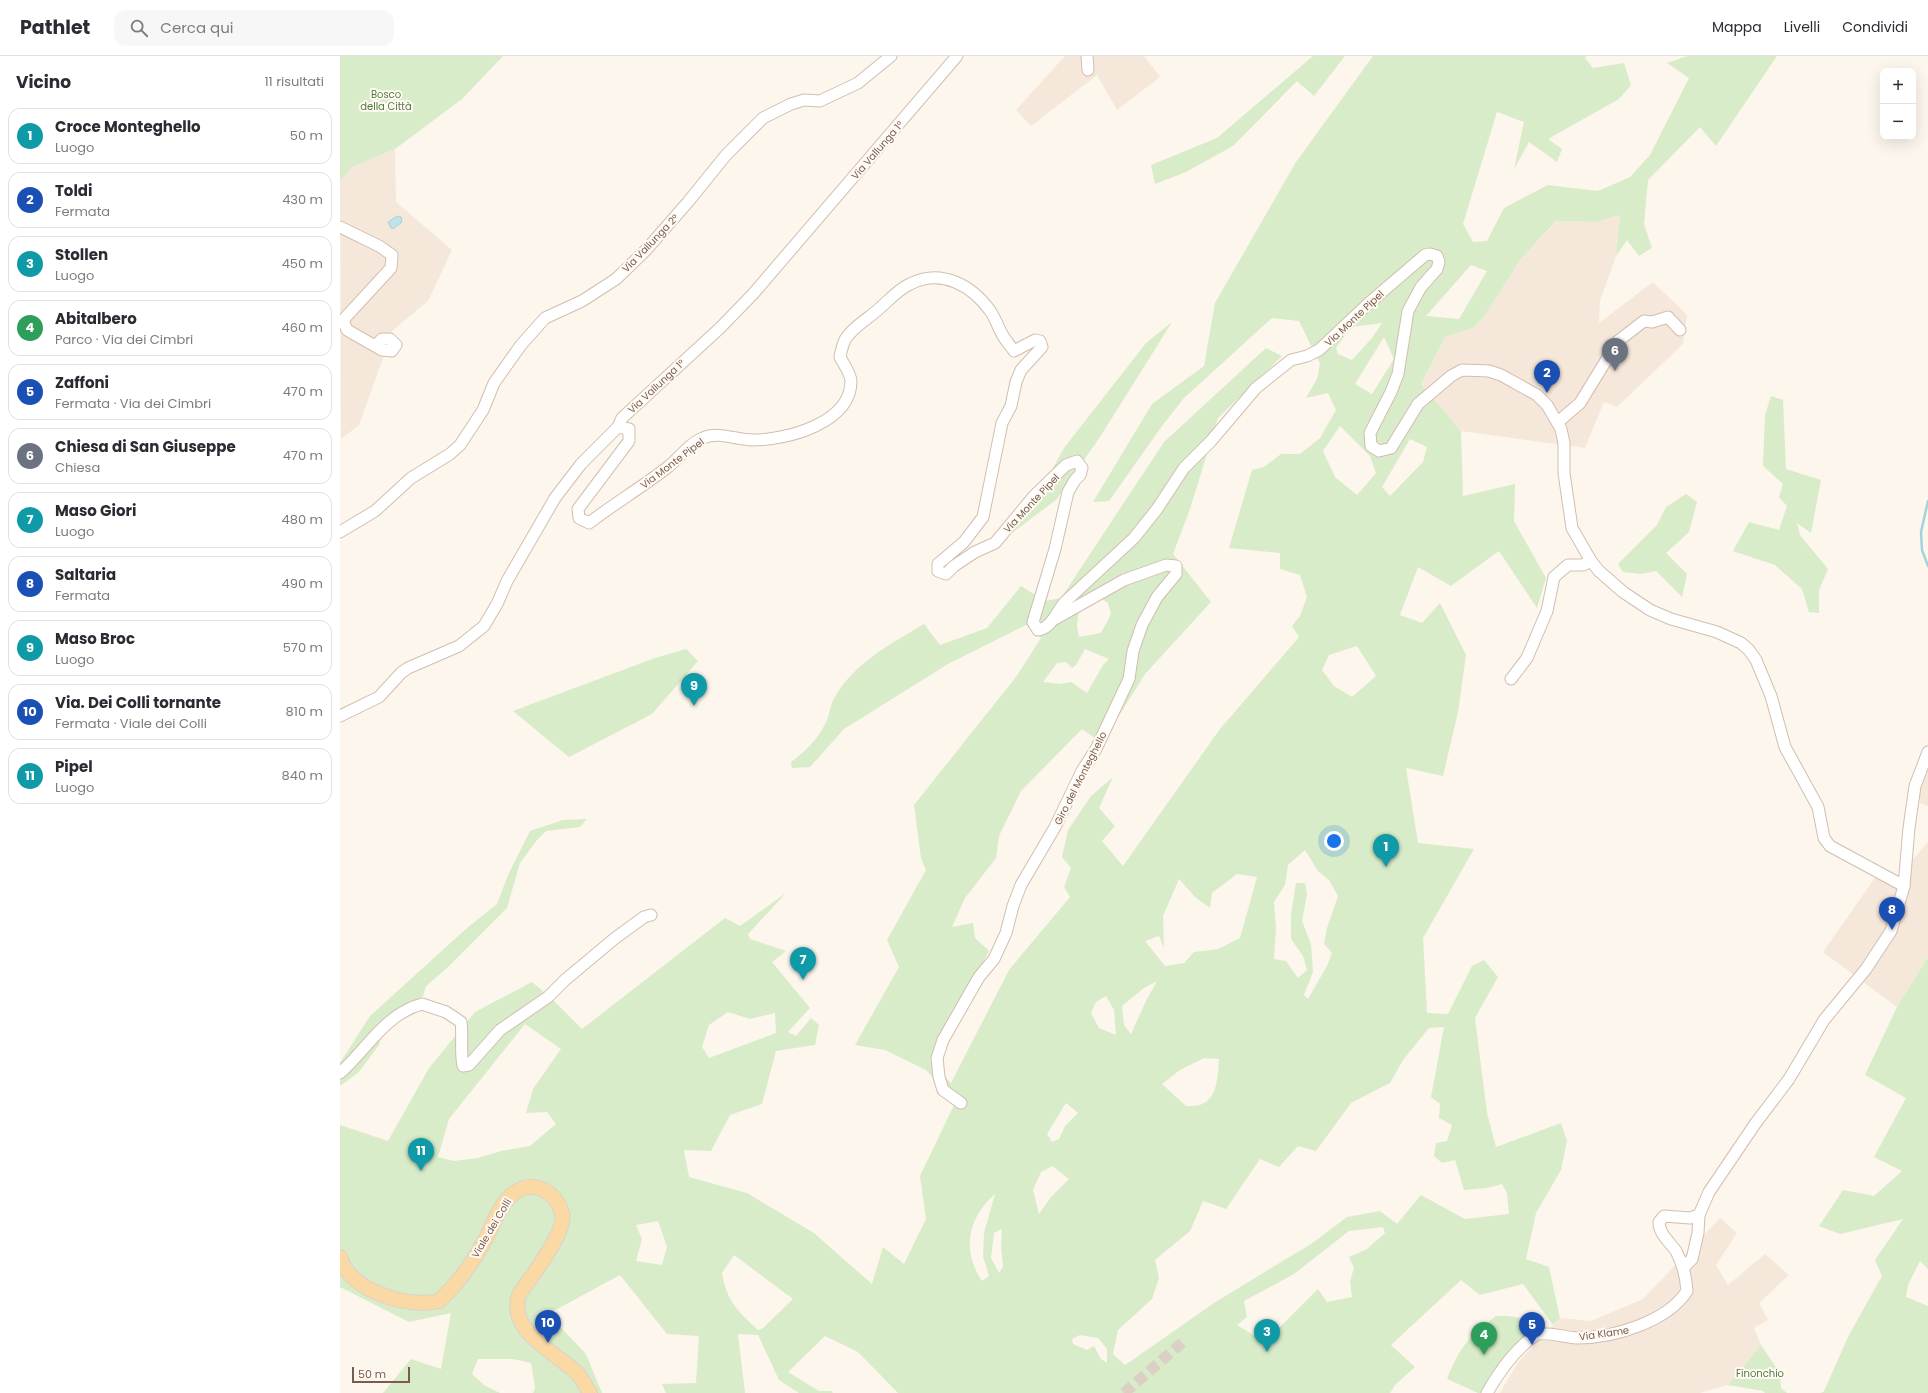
<!DOCTYPE html>
<html lang="it">
<head>
<meta charset="utf-8">
<style>
	:root { --surface:#fff; --page:#f7f7f7; --text:#2b2b33; --muted:#7c7c81; --line:#e1e1e2; --accent:#1a73e8 }
	body { margin:0; font-family:Poppins,sans-serif; background:var(--page); color:var(--text) }
	.controls { position:absolute; right:12px; top:12px; display:grid; overflow:hidden; border-radius:8px; box-shadow:0 4px 16px #0002 }
	.controls button { width:36px; height:36px; display:grid; place-items:center; padding:0; border:0; border-bottom:1px solid var(--line); background:var(--surface); color:var(--text); font:20px sans-serif }
	.scale { position:absolute; left:12px; bottom:10px; width:58px; box-sizing:border-box; padding-left:4px; border:2px solid #7a5c4d; border-top:0; font-size:11px; line-height:14px; white-space:nowrap; color:#7a5c4d; -webkit-text-stroke:3px #fffaf3; paint-order:stroke }
	.you { position:absolute; left:994px; top:785px; width:14px; height:14px; margin:-10px; border:3px solid #fff; border-radius:50%; background:#1a73e8; box-shadow:0 0 0 6px #1a73e833 }
	.badge { display:grid; place-items:center; width:26px; height:26px; border-radius:50%; background:var(--accent); color:#fff; font-size:13px; font-weight:700 }
	.pin { position:absolute; translate:-50% -33px; filter:drop-shadow(0 1px 2px #0008) }
	.pin::after { content:''; position:absolute; top:21px; width:14px; height:12px; background:inherit; clip-path:polygon(0 0,100% 0,50% 100%) }
	.list { margin:0; padding:0; list-style:none }
	h2 { display:flex; justify-content:space-between; align-items:center; height:52px; margin:0; padding:0 16px; font-size:17px }
	h2 small { font-size:13px; font-weight:400; color:var(--muted) }
	.list li { display:grid; grid-template-columns:26px 1fr auto; gap:12px; align-items:center; box-sizing:border-box; height:56px; margin:0 8px 8px; padding:0 8px; border:1px solid var(--line); border-radius:12px }
	.list b { display:block; font-size:15px; white-space:nowrap }
	.list p { margin:0; font-size:13px; white-space:nowrap; color:var(--muted) }
	.list em { font-size:13px; font-style:normal; color:var(--muted) }
	.icon { flex:none; width:22px; height:22px; fill:none; stroke:currentColor; stroke-width:2; stroke-linecap:round; stroke-linejoin:round }
	.map { position:relative; flex:none; width:1588px; height:1337px; overflow:hidden }
	header { display:flex; align-items:center; gap:24px; box-sizing:border-box; height:56px; padding:0 20px; background:var(--surface); border-bottom:1px solid var(--line) }
	header strong { font-size:19px }
	nav { display:flex; gap:22px; margin-inline-start:auto; font-size:14px }
	.search { width:280px; height:36px; background:var(--page); display:flex; align-items:center; gap:10px; box-sizing:border-box; padding:0 14px; border-radius:12px; color:var(--muted); font-size:15px }
	main { display:flex }
	aside { flex:1; background:var(--surface) }
	.map>svg:first-child { display:block }
	.residential { fill:#f5e8da }
	.green { fill:#d8ecc9; fill-rule:evenodd }
	.water { fill:#bfe3e8; stroke:#a5d3da }
	.lines { fill:none; stroke-linecap:round; stroke-linejoin:round }
	.stream { stroke:#a5d3da; stroke-width:2.5 }
	.minor-tunnel { stroke:#dcd0c4; stroke-width:11; stroke-dasharray:11 5.5; stroke-linecap:butt }
	.minor-casing { stroke:#d1beb0; stroke-width:13 }
	.major-casing { stroke:#dad1cd; stroke-width:16 }
	.minor { stroke:#fff; stroke-width:11 }
	.major { stroke:#fbd9a5; stroke-width:14 }
	.labels { text-anchor:middle; stroke-width:4; stroke-linejoin:round; paint-order:stroke }
	.park-label { font-size:10px; fill:#537a41; stroke:#fffaf3 }
	.street-label { font-size:10px; fill:#7a5c4d; stroke:#fffaf3 }
</style>
</head>
<body>
<header>
<strong>Pathlet</strong>
<div class="search"><svg class="icon" aria-label="search" viewBox="0 0 24 24"><circle cx="10" cy="10" r="6"/><path d="M15 15l6 6"/></svg>Cerca qui</div>
<nav><a>Mappa</a><a>Livelli</a><a>Condividi</a></nav>
</header>
<main>
<aside>
<h2>Vicino<small>11 risultati</small></h2>
<ul class="list">
<li><span class="badge" style="background:#0f9aa8">1</span><div><b>Croce Monteghello</b><p>Luogo</p></div><em>50 m</em></li>
<li><span class="badge" style="background:#1a4fb4">2</span><div><b>Toldi</b><p>Fermata</p></div><em>430 m</em></li>
<li><span class="badge" style="background:#0f9aa8">3</span><div><b>Stollen</b><p>Luogo</p></div><em>450 m</em></li>
<li><span class="badge" style="background:#2e9e5b">4</span><div><b>Abitalbero</b><p>Parco · Via dei Cimbri</p></div><em>460 m</em></li>
<li><span class="badge" style="background:#1a4fb4">5</span><div><b>Zaffoni</b><p>Fermata · Via dei Cimbri</p></div><em>470 m</em></li>
<li><span class="badge" style="background:#6b7280">6</span><div><b>Chiesa di San Giuseppe</b><p>Chiesa</p></div><em>470 m</em></li>
<li><span class="badge" style="background:#0f9aa8">7</span><div><b>Maso Giori</b><p>Luogo</p></div><em>480 m</em></li>
<li><span class="badge" style="background:#1a4fb4">8</span><div><b>Saltaria</b><p>Fermata</p></div><em>490 m</em></li>
<li><span class="badge" style="background:#0f9aa8">9</span><div><b>Maso Broc</b><p>Luogo</p></div><em>570 m</em></li>
<li><span class="badge" style="background:#1a4fb4">10</span><div><b>Via. Dei Colli tornante</b><p>Fermata · Viale dei Colli</p></div><em>810 m</em></li>
<li><span class="badge" style="background:#0f9aa8">11</span><div><b>Pipel</b><p>Luogo</p></div><em>840 m</em></li>
</ul>
</aside>
<div class="map">
<svg width="1588" height="1337" viewBox="0 0 1588 1337">
	<rect width="100%" height="100%" fill="#fdf6ec"/>
	<!-- residential -->
	<g class="residential">
		<path d="M725,0H804L820,21L777,54L757,19L691,70L676,54Z"/>
		<path d="M55,93L56,146L112,194L88,245L53,274L19,369L1,383L0,125L11,111Z"/>
		<path d="M1280,159L1276,200L1260,245L1259,267L1313,226L1347,259L1343,288L1277,351L1264,346L1245,392L1121,375L1081,328L1105,281L1133,272L1145,259L1181,203L1217,165L1256,166Z"/>
		<path d="M1588,706V750L1580,747V732Z"/>
		<path d="M1588,786V901L1557,951L1483,896L1542,812L1559,820Z"/>
		<path d="M1380,1162L1397,1177L1376,1209L1388,1229L1425,1198L1449,1219L1419,1247L1428,1264L1414,1272L1421,1289L1388,1329L1360,1337H1160L1178,1306L1220,1262L1251,1265L1303,1243Z"/>
	</g>
	<!-- green -->
	<g class="green">
		<path d="M0,0H163L122,43L55,93L12,111L0,125Z"/>
		<path d="M973,0H1005L974,40L957,25L893,90L846,116L815,128L811,109L877,82Z"/>
		<path d="M1033,0H1246L1245,2L1253,12L1284,7L1291,29L1279,43L1208,83L1222,93L1217,106L1189,86L1174,113L1184,66L1157,56L1123,168L1133,186L1147,185L1164,152L1208,129L1258,135L1290,121L1310,99L1349,22L1327,7L1347,0H1437L1376,90L1360,71L1308,124L1304,168L1312,192L1299,200L1287,184L1276,200L1280,159L1256,166L1216,165L1181,203L1145,259L1133,272L1105,281L1081,328L1121,375L1123,440L1175,428L1174,465L1206,522L1197,552L1159,495L1111,530L1078,511L1060,559L1082,567L1100,547L1126,599L1118,656L1103,720L1066,712L1078,787L1134,793L1083,882L1087,957L1108,958L1132,910L1144,904L1158,921L1135,962L1147,1057L1156,1091L1221,1067L1227,1085L1221,1114L1196,1157L1186,1203L1209,1211L1220,1262L1213,1269L1183,1228L1140,1239L1121,1224L1051,1289L1075,1311L1055,1329L1050,1337H558L518,1296L485,1280L448,1316L479,1335H491L493,1337H459L439,1324L418,1279L398,1278L405,1337H326L322,1328L356,1327L359,1280L327,1278L280,1219L208,1258L246,1298L262,1337H193L195,1331L191,1307L173,1303H138L132,1318L144,1329L160,1337H43L71,1303L101,1313L111,1257L69,1266L0,1231V1069L48,1085L89,1012L135,956L192,926L211,942L242,973L385,862L400,870L446,837L408,878L410,883L446,895L432,906L470,952L448,976L456,980L471,962L479,969L475,989L436,995L422,1048L390,1059L371,1095L344,1094L349,1121L407,1137L474,1177L532,1228L543,1191L564,1208L586,1163L580,1120L615,1047L586,1014L545,994L515,989L559,911L547,884L586,814L581,802L574,749L676,621L701,582L686,569L608,608L504,673L470,711L452,712L451,706C467,694 479,682 487,664C490,657 490,648 495,641C514,607 552,587 584,568L600,589L647,572L681,530L705,545L721,542L824,386L926,292L942,300L878,362L850,453L833,498L871,546L805,618L762,687L742,673L681,735L659,780L656,802L625,842L612,871L633,867L635,882L649,895L590,1005L611,1027L669,914L730,841L724,831L731,812L722,801L728,774L751,740L773,721L759,752L775,770L762,785L783,810L880,673L959,581L952,570L960,560L967,541L960,519L940,513V497L889,492L912,414L924,411L941,398H960L980,382L996,354L988,337L966,342L977,323L980,308L959,265L932,262L844,342L822,370L769,445L753,446L812,348L864,310L875,247L956,106ZM1131,209L1147,215L1119,263L1086,260ZM1042,267L1032,282L1012,304L998,298L996,292L1011,271ZM1044,281L1054,303L1032,338L1015,328ZM1000,370L1030,400L1036,417L1017,439L995,421L983,395ZM1070,383L1087,391L1083,406L1050,440L1042,431ZM761,542L768,547L771,558L761,577L739,581L737,569L739,554ZM1017,590L1036,620L1012,641L994,630L982,614L989,599ZM745,593L769,603L763,609L747,637L731,626L720,628L703,626L717,607L726,606L732,612L736,609ZM965,794L978,815L989,824L998,840L987,872L984,888L992,897L987,910L968,943L964,939L973,916L971,888L962,865L967,838L965,827H956L951,858V883L963,900L967,914L958,922L946,905L934,903L936,872L934,846L945,829L948,809ZM897,818L917,821L900,882L878,893L854,896L844,907L825,910L805,885L819,880L824,892L823,860L839,823L855,841L870,852L872,837ZM817,925L806,945L791,978L784,969L782,950L804,932ZM766,940L774,954L776,979L759,972L751,957L756,946ZM388,956L410,963L435,957L436,977L369,1002L362,991L369,969ZM185,968L221,993L193,1033L186,1057L207,1056L216,1068L190,1090L161,1095L138,1102L114,1105L98,1101L109,1063ZM1104,971L1091,1041L1100,1048L1099,1062L1112,1069L1107,1085L1096,1087L1094,1100L1102,1107L1115,1104L1124,1134L1147,1132L1162,1128L1167,1137L1169,1158L1125,1163L1081,1139L1057,1168L1040,1155L1007,1161L971,1188L877,1245L785,1309L773,1298L778,1274L812,1243L819,1222L815,1204L850,1175L863,1145L886,1153L920,1103L939,1111L958,1090L976,1095L1011,1047L1050,1027L1063,1004L1089,972ZM864,1002L879,1003C878,1017 878,1042 862,1048C858,1050 851,1050 846,1050L822,1028L840,1014ZM726,1047L738,1057L725,1070L719,1083L712,1086L707,1078ZM712,1110L729,1123L711,1141L699,1158L693,1134L701,1116ZM655,1138L644,1177L643,1200L649,1220L642,1225C621,1194 628,1162 655,1138ZM318,1165L327,1191L322,1209L296,1205L302,1183L296,1169ZM1043,1171L1045,1177L1027,1193L1009,1201L1014,1212L1010,1225L1012,1241L987,1246L978,1233L931,1280L918,1282L897,1269L907,1261L904,1245L954,1218L1009,1175ZM662,1173L661,1189L663,1211L659,1217L651,1202L654,1177ZM394,1199L453,1243L423,1272L418,1274C398,1255 387,1246 382,1217ZM740,1279L758,1282L767,1293V1307L761,1303L754,1290L747,1294L733,1288L732,1283Z"/>
		<path d="M832,266L760,381L716,444L672,477L679,460L695,444L724,392L806,287Z"/>
		<path d="M1431,340L1443,344L1446,413L1481,424L1471,477L1457,467L1460,479L1488,513L1479,534V557L1469,556L1462,533L1435,509L1393,495L1409,466L1439,474L1447,450L1439,441L1443,428L1423,410L1425,359Z"/>
		<path d="M1346,438L1357,446L1349,476L1326,497L1347,518L1342,541L1316,515L1301,518L1283,516L1278,508L1317,469L1326,451Z"/>
		<path d="M346,593L358,605L312,658L229,701L173,655L315,602Z"/>
		<path d="M247,763L240,771L206,775L197,784L180,807L167,852L106,913L86,930L83,940L46,962L39,989L19,1016L0,1030V1007L30,960L127,872L157,848L168,819L190,775L223,764Z"/>
		<path d="M1588,901V1213L1580,1205L1568,1229L1566,1241L1588,1250V1337H1481L1484,1335L1509,1279L1542,1220L1535,1204L1563,1163L1500,1178L1479,1170L1503,1134L1534,1140L1562,1115L1534,1101L1566,1042L1525,1019L1557,951Z"/>
		<path d="M1156,1260C1167,1260 1179,1259 1188,1267L1187,1278L1143,1337H1138L1107,1323C1119,1292 1129,1280 1156,1260Z"/>
		<path d="M1421,1289L1440,1317L1441,1332L1447,1337H1425L1423,1335L1388,1329Z"/>
	</g>
	<!-- water -->
	<path class="water" d="M57,160L61,161L62,166L53,173L51,172L48,166Z"/>
	<g class="lines">
		<!-- stream -->
		<path class="stream" d="M1588,445L1581,476L1582,494L1588,510"/>
		<!-- minor-tunnel -->
		<path class="minor-tunnel" d="M784,1337L844,1285"/>
		<!-- minor casing -->
		<g class="minor-casing">
			<g id="minor">
				<path d="M747,0L748,14"/>
				<path d="M0,171L39,190L52,199L51,212L3,264L7,274L42,294L52,295L56,289L50,283H42L35,290"/>
				<path d="M1218,366L1240,347L1278,285L1304,265L1312,266L1328,261L1340,274"/>
				<path d="M278,371L289,373V385L238,453L239,462L249,467C274,448 302,431 328,411C339,402 350,387 363,382C379,375 396,384 413,384C447,384 511,367 511,325C511,318 503,307 500,301C501,296 502,291 504,286C509,273 531,261 541,251C550,243 559,233 570,228C601,212 632,229 651,256C655,262 658,271 662,278C665,284 670,289 674,295L695,284L700,285L702,291L681,314L676,326L671,350L662,367L643,461L624,486L598,508V515L606,518L614,510L635,496L655,487L694,440L726,409L737,405L742,412L740,419L735,424L728,436L715,493L693,566L698,574C712,572 716,556 725,546L794,482L817,453L844,412L871,385L916,332L951,304L967,300L979,294L1029,247L1085,199L1090,198L1097,200L1099,206L1097,213L1081,231L1068,255L1058,318L1051,336L1030,377L1031,390L1039,395L1051,392L1078,348L1111,320L1122,314L1149,315L1161,319L1197,339L1207,349L1221,373L1224,387V417L1232,472L1251,505L1259,515L1283,536L1310,554L1331,563L1377,576L1401,587L1409,594L1416,604L1431,640L1445,691L1478,751L1484,782L1490,790L1564,830"/>
				<path d="M0,476L35,455L71,422L110,398L120,389L143,354L154,327L181,289L205,262L242,245L276,223L306,194L348,146L386,99L423,62L451,48L464,44L480,45L518,27L551,0"/>
				<path d="M1171,623L1187,602L1207,555L1214,521L1228,509H1243L1251,505"/>
				<path d="M0,660L39,641L61,617L68,612L119,590L144,570L157,548L167,525L215,442L241,408L278,371L282,362L380,272L413,238L617,0"/>
				<path d="M0,1017C27,993 45,958 82,948L106,956L121,966C123,981 120,995 123,1010L129,1009L160,974L208,941L225,924L274,883L304,861L311,859"/>
				<path d="M621,1047L603,1034L599,1021L597,1002L603,984L639,921L654,903L666,877L673,850L681,829L715,771L742,715L756,693L789,623L793,595L802,569L817,541L836,518V510L826,509L784,524L713,564"/>
				<path d="M1344,1211L1352,1203L1358,1177L1359,1159"/>
				<path d="M1147,1337C1159,1316 1176,1292 1197,1278C1210,1276 1223,1281 1237,1282C1273,1282 1327,1266 1347,1235C1346,1220 1343,1208 1336,1195C1329,1185 1319,1178 1319,1166L1324,1160L1350,1162L1359,1159L1369,1136L1415,1068L1449,1023L1484,964L1526,913L1551,875L1564,830L1569,772L1575,730L1588,696"/>
			</g>
		</g>
		<!-- major casing -->
		<g class="major-casing">
			<path id="major" d="M0,1201C8,1234 68,1253 99,1245C117,1229 133,1206 145,1184C153,1170 159,1148 173,1138C193,1122 215,1135 222,1157C228,1175 189,1223 179,1239C167,1276 217,1297 238,1318C243,1324 246,1331 250,1337"/>
		</g>
		<!-- minor -->
		<use href="#minor" class="minor"/>
		<!-- major -->
		<use href="#major" class="major"/>
	</g>
	<g class="labels">
		<!-- park labels -->
		<g class="park-label">
			<text x="46" y="42">Bosco<tspan x="46" dy="12">della Città</tspan></text>
			<text x="1420" y="1321">Finonchio</text>
		</g>
		<!-- street labels -->
		<g class="street-label">
			<text transform="translate(537 94) rotate(-49)" y="4">Via Vallunga 1°</text>
			<text transform="translate(310 187) rotate(-46)" y="4">Via Vallunga 2°</text>
			<text transform="translate(1014 262) rotate(-43)" y="4">Via Monte Pipel</text>
			<text transform="translate(316 330) rotate(-43)" y="4">Via Vallunga 1°</text>
			<text transform="translate(332 407) rotate(-37)" y="4">Via Monte Pipel</text>
			<text transform="translate(691 447) rotate(-47)" y="4">Via Monte Pipel</text>
			<text transform="translate(740 722) rotate(-63)" y="4">Giro del Monteghello</text>
			<text transform="translate(151 1172) rotate(-59)" y="4">Viale dei Colli</text>
			<text transform="translate(1264 1277) rotate(-8)" y="4">Via Klame</text>
		</g>
	</g>
</svg>
<div class="controls">
<button>+</button>
<button>−</button>
</div>
<div class="scale">50 m</div>
<div class="you"></div>
<div class="pin badge" style="left:1046px;top:811px;background:#0f9aa8">1</div>
<div class="pin badge" style="left:1207px;top:337px;background:#1a4fb4">2</div>
<div class="pin badge" style="left:927px;top:1296px;background:#0f9aa8">3</div>
<div class="pin badge" style="left:1144px;top:1299px;background:#2e9e5b">4</div>
<div class="pin badge" style="left:1192px;top:1289px;background:#1a4fb4">5</div>
<div class="pin badge" style="left:1275px;top:315px;background:#6b7280">6</div>
<div class="pin badge" style="left:463px;top:924px;background:#0f9aa8">7</div>
<div class="pin badge" style="left:1552px;top:874px;background:#1a4fb4">8</div>
<div class="pin badge" style="left:354px;top:650px;background:#0f9aa8">9</div>
<div class="pin badge" style="left:208px;top:1287px;background:#1a4fb4">10</div>
<div class="pin badge" style="left:81px;top:1115px;background:#0f9aa8">11</div>
</div>
</main>
</body>
</html>
